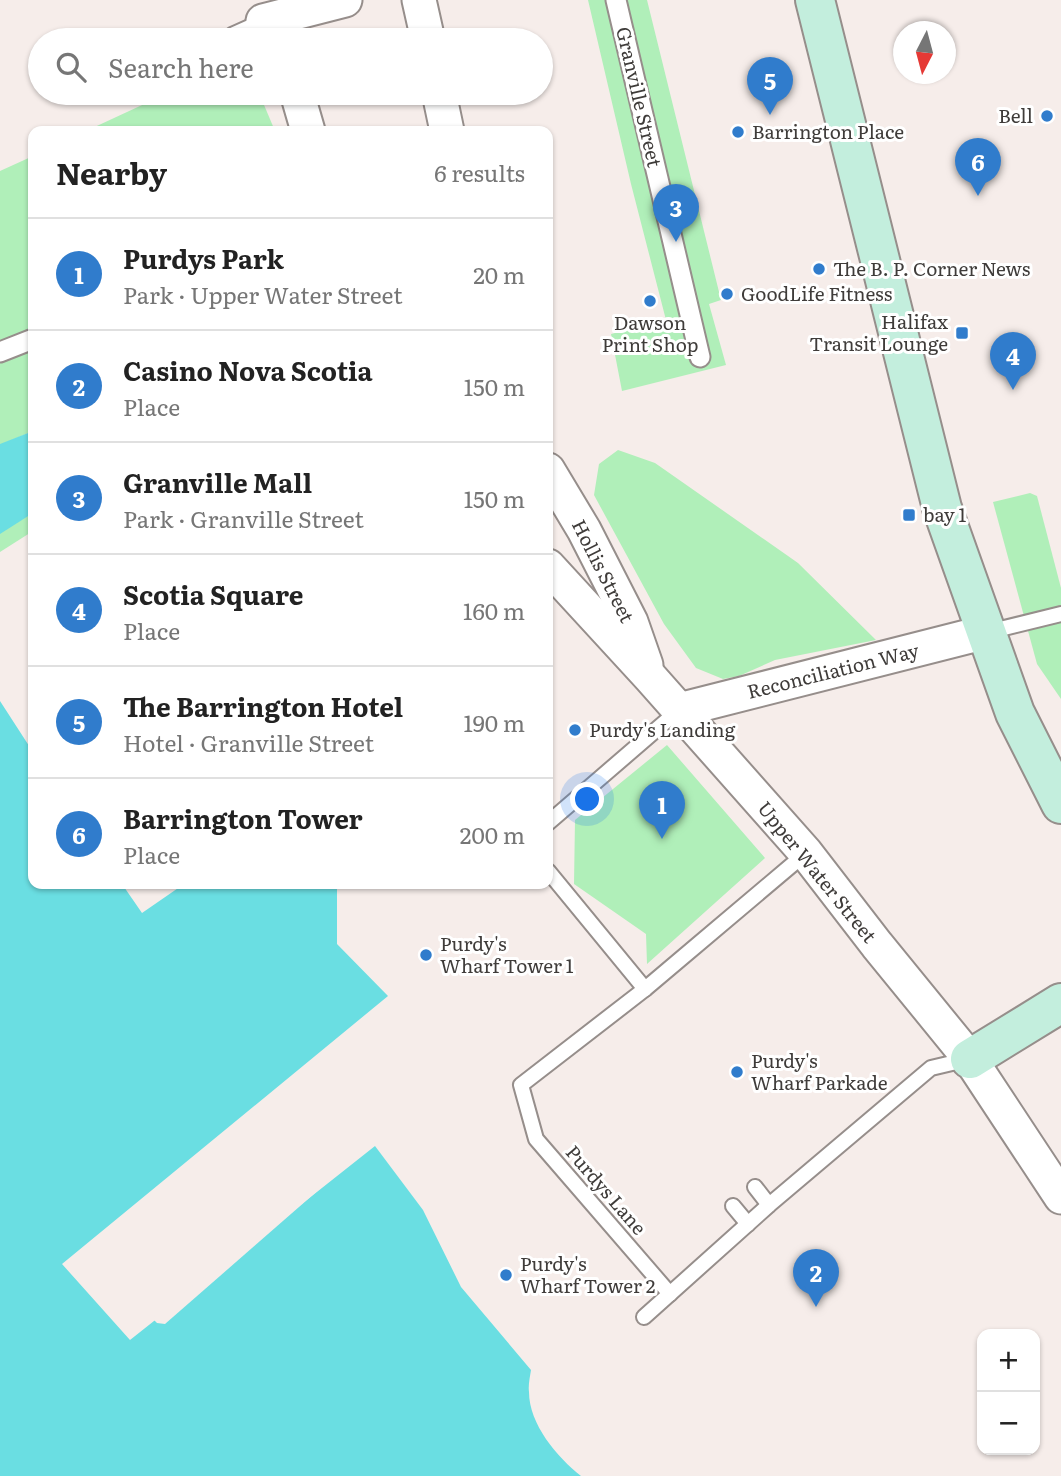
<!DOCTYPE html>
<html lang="en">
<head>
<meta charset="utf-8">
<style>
	:root { --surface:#fff; --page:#f6f6f6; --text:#222; --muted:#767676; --line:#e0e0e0; --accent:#307ccc }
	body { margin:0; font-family:Literata,serif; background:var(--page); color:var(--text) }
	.controls { position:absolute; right:21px; bottom:21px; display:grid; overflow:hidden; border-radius:14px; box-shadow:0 2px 5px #0004 }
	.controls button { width:63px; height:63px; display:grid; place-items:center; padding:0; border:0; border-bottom:2px solid var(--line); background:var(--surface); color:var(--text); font:35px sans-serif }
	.compass { position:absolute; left:893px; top:21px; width:63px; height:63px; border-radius:50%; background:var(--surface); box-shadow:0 2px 5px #0004; rotate:186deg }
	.you { position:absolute; left:588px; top:800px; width:24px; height:24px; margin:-18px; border:5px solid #fff; border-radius:50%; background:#1a73e8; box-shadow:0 0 0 10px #1a73e833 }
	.badge { display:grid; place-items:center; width:46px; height:46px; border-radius:50%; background:var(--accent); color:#fff; font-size:23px; font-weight:700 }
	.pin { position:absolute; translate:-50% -58px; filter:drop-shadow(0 2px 4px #0008) }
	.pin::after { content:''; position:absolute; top:37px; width:24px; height:21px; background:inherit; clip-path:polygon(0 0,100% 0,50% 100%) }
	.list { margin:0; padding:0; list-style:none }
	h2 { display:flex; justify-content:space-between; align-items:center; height:91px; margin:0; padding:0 28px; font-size:30px }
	h2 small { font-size:23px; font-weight:400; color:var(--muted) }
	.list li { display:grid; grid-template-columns:46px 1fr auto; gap:21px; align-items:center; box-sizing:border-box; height:112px; padding:0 28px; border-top:2px solid var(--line) }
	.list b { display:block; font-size:26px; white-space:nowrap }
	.list p { margin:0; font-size:23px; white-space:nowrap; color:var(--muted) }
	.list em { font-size:23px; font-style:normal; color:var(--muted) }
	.icon { flex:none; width:38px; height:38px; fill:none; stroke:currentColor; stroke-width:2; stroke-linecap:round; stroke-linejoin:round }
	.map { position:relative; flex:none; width:1061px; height:1476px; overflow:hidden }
	.search { position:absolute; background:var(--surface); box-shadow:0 2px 5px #0004; left:28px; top:28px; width:525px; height:77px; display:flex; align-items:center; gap:18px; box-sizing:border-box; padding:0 24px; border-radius:38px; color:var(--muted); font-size:26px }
	.panel { position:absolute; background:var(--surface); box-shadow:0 2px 5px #0004; left:28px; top:126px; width:525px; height:763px; border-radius:14px }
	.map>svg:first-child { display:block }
	.green { fill:#b0efb9 }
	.water { fill:#6adee2 }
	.pier { fill:#f6edea }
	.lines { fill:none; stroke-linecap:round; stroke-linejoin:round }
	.service-casing { stroke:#968e8b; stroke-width:18 }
	.pedestrian-casing { stroke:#968e8b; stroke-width:23 }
	.tertiary-casing { stroke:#968e8b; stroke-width:37 }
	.secondary-casing { stroke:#968e8b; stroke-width:42 }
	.service { stroke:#fff; stroke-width:14 }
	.pedestrian { stroke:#fff; stroke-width:19 }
	.tertiary { stroke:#fff; stroke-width:33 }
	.secondary { stroke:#c3eedd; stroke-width:38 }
	.poi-dot { fill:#307ccc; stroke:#fff; stroke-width:2.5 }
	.labels { text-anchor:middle; stroke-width:6; stroke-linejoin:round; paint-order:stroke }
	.street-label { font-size:19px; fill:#3f3c3a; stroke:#fff }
	.poi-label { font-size:19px; fill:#3f3c3a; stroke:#fff; text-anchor:start }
</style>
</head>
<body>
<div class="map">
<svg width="1061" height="1476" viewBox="0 0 1061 1476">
	<rect width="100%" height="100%" fill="#f6edea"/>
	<!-- green -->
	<g class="green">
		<path d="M588,0H647L721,300L709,304L726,365L622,391L611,334L666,320L631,184Z"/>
		<path d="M168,93H259L275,131H86Z"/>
		<path d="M33,156V431L0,445V171Z"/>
		<path d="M618,450L655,463L798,563L876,640L775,660L739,676L723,679L696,668L664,624L594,495L599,464Z"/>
		<path d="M1030,493L1037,496L1061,588V699L1037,664L993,502Z"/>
		<path d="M33,513V531L0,552V532Z"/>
		<path d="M667,745L765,858L647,964L646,934L574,884L575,820Z"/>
	</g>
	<!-- water -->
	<g class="water">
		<path d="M33,431V513L0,534V444Z"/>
		<path d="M0,701L33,752V884H122L142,913L184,884H337V944L388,996L62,1264L130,1340L375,1146L423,1210L461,1287L531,1370C530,1377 528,1385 529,1392C529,1424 557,1457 581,1476H0Z"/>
	</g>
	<!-- pier -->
	<path class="pier" d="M362,1152L165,1324L157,1323L152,1318Z"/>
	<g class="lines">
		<!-- service casing -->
		<g class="service-casing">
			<g id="service">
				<path d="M232,35L263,21"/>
				<path d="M988,632L1061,614"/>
				<path d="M548,823L679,710"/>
				<path d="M548,871L645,989"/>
				<path d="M755,1187L769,1205"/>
				<path d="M733,1206L748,1224"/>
				<path d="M670,1294L536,1139L521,1085L645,989L806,853"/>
				<path d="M644,1317L769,1205L931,1068L969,1059"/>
			</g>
		</g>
		<!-- pedestrian casing -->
		<g class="pedestrian-casing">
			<g id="pedestrian">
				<path d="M616,0L700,357"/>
				<path d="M0,352L33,339"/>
			</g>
		</g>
		<!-- tertiary casing -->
		<g class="tertiary-casing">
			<g id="tertiary">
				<path d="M419,0L428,40"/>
				<path d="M263,21L345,0"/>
				<path d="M297,93L308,131"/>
				<path d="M439,93L447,131"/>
				<path d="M548,470L584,530L631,622L646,665"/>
				<path d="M548,566L650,677L806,853L877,945L970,1059L1061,1197"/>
				<path d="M679,710L986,632"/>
			</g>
		</g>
		<!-- secondary casing -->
		<g class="secondary-casing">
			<g id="secondary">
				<path d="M815,0L942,508L1015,713L1061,804"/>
				<path d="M970,1059L1061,1003"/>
			</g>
		</g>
		<!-- service -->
		<use href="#service" class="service"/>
		<!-- pedestrian -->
		<use href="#pedestrian" class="pedestrian"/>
		<!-- tertiary -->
		<use href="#tertiary" class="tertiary"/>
		<!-- secondary -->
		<use href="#secondary" class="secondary"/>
	</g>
	<!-- markers -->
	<g class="poi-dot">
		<circle cx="1047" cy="116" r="7"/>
		<circle cx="738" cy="132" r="7"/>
		<circle cx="819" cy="269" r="7"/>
		<circle cx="727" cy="294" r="7"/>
		<circle cx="650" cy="301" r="7"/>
		<rect x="955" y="326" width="14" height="14" rx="3.5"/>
		<rect x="902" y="508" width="14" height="14" rx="3.5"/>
		<circle cx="575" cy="730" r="7"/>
		<circle cx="426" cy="955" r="7"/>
		<circle cx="737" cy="1072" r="7"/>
		<circle cx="506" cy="1275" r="7"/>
	</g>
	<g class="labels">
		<!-- street labels -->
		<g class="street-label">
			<text transform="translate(639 97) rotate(77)" y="7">Granville Street</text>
			<text transform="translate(603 571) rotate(63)" y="7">Hollis Street</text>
			<text transform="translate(833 671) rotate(-14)" y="7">Reconciliation Way</text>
			<text transform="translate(817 872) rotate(51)" y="7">Upper Water Street</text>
			<text transform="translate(606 1190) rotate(49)" y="7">Purdys Lane</text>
		</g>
		<!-- poi labels -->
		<g class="poi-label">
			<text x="1033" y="123" text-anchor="end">Bell</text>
			<text x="752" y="139">Barrington Place</text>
			<text x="833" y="276">The B. P. Corner News</text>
			<text x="741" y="301">GoodLife Fitness</text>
			<text x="948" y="329" text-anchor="end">Halifax<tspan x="948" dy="22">Transit Lounge</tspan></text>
			<text x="650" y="330" text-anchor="middle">Dawson<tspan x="650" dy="22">Print Shop</tspan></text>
			<text x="923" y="522">bay 1</text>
			<text x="589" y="737">Purdy's Landing</text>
			<text x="440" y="951">Purdy's<tspan x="440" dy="22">Wharf Tower 1</tspan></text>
			<text x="751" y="1068">Purdy's<tspan x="751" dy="22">Wharf Parkade</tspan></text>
			<text x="520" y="1271">Purdy's<tspan x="520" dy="22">Wharf Tower 2</tspan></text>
		</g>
	</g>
</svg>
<div class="controls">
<button>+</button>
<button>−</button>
</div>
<svg class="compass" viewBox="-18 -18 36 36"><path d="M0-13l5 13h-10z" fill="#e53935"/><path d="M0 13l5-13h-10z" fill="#767676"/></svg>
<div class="you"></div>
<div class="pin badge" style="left:662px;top:839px">1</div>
<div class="pin badge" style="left:816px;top:1307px">2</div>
<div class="pin badge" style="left:676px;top:242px">3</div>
<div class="pin badge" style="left:1013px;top:390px">4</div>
<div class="pin badge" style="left:770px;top:115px">5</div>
<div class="pin badge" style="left:978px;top:196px">6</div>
<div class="search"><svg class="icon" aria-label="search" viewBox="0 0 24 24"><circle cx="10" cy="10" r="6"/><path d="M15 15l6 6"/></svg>Search here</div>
<section class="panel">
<h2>Nearby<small>6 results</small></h2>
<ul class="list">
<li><span class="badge">1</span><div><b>Purdys Park</b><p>Park · Upper Water Street</p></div><em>20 m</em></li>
<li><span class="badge">2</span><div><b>Casino Nova Scotia</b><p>Place</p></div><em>150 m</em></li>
<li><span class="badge">3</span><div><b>Granville Mall</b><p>Park · Granville Street</p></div><em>150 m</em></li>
<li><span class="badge">4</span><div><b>Scotia Square</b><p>Place</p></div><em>160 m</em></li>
<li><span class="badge">5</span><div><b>The Barrington Hotel</b><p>Hotel · Granville Street</p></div><em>190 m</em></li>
<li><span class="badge">6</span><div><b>Barrington Tower</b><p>Place</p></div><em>200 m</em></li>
</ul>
</section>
</div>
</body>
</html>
